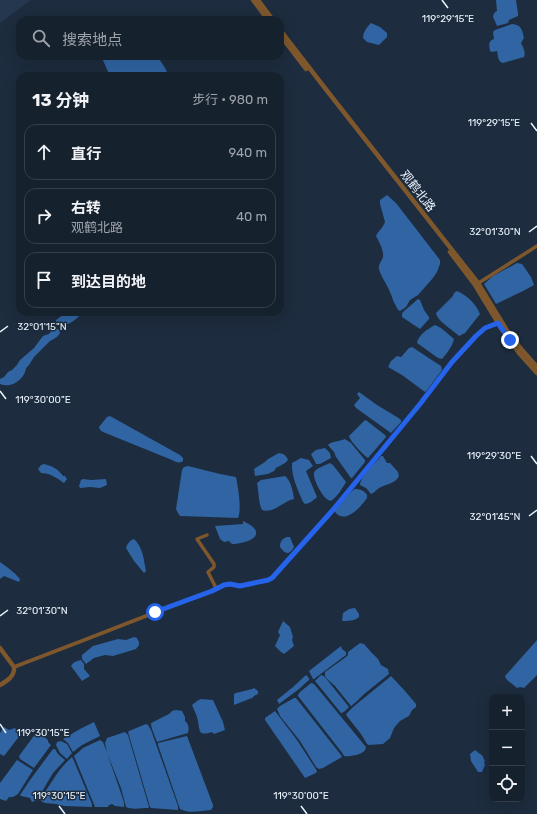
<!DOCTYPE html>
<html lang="zh">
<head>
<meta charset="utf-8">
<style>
	:root { --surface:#16212e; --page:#232e3a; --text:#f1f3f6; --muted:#9ea3aa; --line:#353e4a }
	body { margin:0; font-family:Rubik,"Noto Sans SC",sans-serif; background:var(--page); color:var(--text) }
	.controls { position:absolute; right:12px; bottom:12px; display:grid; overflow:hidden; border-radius:8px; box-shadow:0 4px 16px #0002 }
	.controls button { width:36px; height:36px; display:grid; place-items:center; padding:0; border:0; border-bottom:1px solid var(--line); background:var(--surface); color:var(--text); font:20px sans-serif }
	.stop { position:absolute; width:12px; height:12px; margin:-9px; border:3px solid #2563eb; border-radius:50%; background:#fff }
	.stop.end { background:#2563eb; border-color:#fff; box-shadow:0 1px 4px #0008 }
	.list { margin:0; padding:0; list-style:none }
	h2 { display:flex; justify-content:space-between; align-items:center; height:52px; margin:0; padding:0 16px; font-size:17px }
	h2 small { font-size:13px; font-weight:400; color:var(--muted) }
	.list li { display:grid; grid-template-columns:26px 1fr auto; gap:12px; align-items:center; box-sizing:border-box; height:56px; margin:0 8px 8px; padding:0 8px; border:1px solid var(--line); border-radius:12px }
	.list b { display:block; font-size:15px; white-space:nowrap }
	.list p { margin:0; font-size:13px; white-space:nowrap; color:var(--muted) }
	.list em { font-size:13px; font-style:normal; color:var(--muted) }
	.icon { flex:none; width:22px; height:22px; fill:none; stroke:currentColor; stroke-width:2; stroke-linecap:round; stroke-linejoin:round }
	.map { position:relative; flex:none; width:537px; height:814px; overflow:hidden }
	.search { position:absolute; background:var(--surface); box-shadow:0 4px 16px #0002; left:16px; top:16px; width:268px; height:44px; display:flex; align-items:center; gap:10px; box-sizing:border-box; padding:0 14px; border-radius:12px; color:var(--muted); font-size:15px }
	.panel { position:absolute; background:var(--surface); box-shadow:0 4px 16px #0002; left:16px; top:72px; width:268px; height:244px; border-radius:12px }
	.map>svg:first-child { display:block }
	.built { fill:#25374e }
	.water { fill:#3064a2 }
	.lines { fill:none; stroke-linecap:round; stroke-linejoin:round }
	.minor { stroke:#7e572c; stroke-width:3.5 }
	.tertiary { stroke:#7e572c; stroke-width:4.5 }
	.route { stroke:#2563eb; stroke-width:5 }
	.ticks { fill:none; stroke:#ecf4fd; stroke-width:1.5 }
	.labels { text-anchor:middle; stroke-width:3; stroke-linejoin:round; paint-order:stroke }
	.street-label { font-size:12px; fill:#ecf4fd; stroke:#1d2c3e }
	.ticks-label { font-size:10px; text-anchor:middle; fill:#ecf4fd; stroke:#1d2c3e; stroke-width:3; stroke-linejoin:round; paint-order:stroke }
</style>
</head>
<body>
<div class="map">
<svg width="537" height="814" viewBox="0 0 537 814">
	<rect width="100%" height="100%" fill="#1d2c3e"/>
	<!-- built -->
	<path class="built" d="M0,0H31L0,23Z"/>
	<!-- water -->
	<g class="water">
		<path d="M496,0H516L518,13V16L509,20L508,23L497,26L493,17L494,13L497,11Z"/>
		<path d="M371,23L380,27L387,33V37L379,45L367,42L363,38C363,32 367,27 371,23Z"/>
		<path d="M512,24C522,25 522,30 524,38L521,43C523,47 526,52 524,57L503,63C498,62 498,56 497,51L492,52L490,51C489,45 488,41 494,39L493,32L495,30Z"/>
		<path d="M101,56H157C160,61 164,65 166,70C167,72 167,74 168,76H110Z"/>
		<path d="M387,195L396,203L440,260V264L437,272L433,278L418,295L410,300L406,307L400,311C397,309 398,310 396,306C393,302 392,296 390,292C387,284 381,277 379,269C378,264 382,261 383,257C384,250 379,242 376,236C378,231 383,228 385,222L380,204V200Z"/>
		<path d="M517,263L522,264L531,277L534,285L525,290L496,304L484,284L493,276Z"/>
		<path d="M457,291C467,295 476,304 480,314L465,333L459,336C453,330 437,321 436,313L453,296L454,293Z"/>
		<path d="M418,299L420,300L424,310L429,317V319L420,329L402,317V314L403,312Z"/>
		<path d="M67,312H83C76,320 68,327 57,325L56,323V320Z"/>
		<path d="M435,325L441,328L454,339C452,347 447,353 442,359L438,358L417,343C418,335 428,329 435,325Z"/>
		<path d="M54,327L59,330L60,333L57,337L50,341L34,357L29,365L26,368C25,379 11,389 0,384V379L4,377L8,372L12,370L17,365L20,360L34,348L43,336L49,334Z"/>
		<path d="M412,347L441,366L442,370L427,390L425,392L402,375L388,367L391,361L397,356L401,357L409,348Z"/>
		<path d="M359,392L377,405L397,417L401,420V422L391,433L356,408L354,405L360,398L357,394Z"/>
		<path d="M110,416L180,455L183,458V461C179,464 176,462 172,460L103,432L100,430L99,427L107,417Z"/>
		<path d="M365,420L367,421L385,435L386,437L368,458C363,455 350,441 349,436Z"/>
		<path d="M345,439L351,443L365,460V462L352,478H351L336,457L334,452L328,445L329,444C334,441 340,441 345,439Z"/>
		<path d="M325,448L330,453L331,458L320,464H316L311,454L316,450Z"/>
		<path d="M279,453C284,454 286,455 288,460L285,463L276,468L274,471L268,474L255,476L254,469L257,467L265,462L268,459Z"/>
		<path d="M381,456H383L387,463H390L398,472L399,476C395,484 386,484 379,488C376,490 374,493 371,494L366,488L360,485C361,475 375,464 381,456Z"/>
		<path d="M301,458L309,460L313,466L306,471L317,497C314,500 309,504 305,504L303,502C298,490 291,476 292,463Z"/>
		<path d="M330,463L333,465L346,482C342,489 337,497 331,501C327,500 325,498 323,495C320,491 311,476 315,471C317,468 326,465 330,463Z"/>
		<path d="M44,464C54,467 57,468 63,476H65L67,479L64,483C57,478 50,473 41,473L38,469L41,465Z"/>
		<path d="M188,466L220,474L236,477C238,487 242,509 238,518L180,516L178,513L176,509L182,470L184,467Z"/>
		<path d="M285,476C291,481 293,491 294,499C283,501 274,514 262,510C258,502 259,492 257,483L261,480Z"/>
		<path d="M83,479L91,480L106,479L107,485L100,488L90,487L80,488L79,486L81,480Z"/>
		<path d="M355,489C360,489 365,491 367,495V498C361,507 345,525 335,512V509L353,490Z"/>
		<path d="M243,521C246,523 250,524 253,527C265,539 240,544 232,544L229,541L224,542L220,539L215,526L243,524Z"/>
		<path d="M287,537H290L294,547C289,556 285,554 280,547C280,541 282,539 287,537Z"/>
		<path d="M134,539C143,547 144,561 146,571L144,573L134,561L126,548C127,544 130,540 134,539Z"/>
		<path d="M0,562C7,567 14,572 20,579L19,582L4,576L0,579Z"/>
		<path d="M355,608L359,614V617C355,621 348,621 342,621L343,613L349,609Z"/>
		<path d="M283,621L290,627L293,637L292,640L294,646L284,654L281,652L275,646L280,635L278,632Z"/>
		<path d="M134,637L137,638L139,642V645L136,649L113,656L105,655L94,658L86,664L82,659V655L93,646L118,639L126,640Z"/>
		<path d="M537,640V675L524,688L520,687L517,688C513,684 506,681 505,676Z"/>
		<path d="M360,643L364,644L371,652L378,659L381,665L388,669L389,674L363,695L356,702L351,706L335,686L327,679L325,676V672L346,657L348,655V652Z"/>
		<path d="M341,646L342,649L346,652V655L314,679H313L309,671Z"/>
		<path d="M81,660L84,664V669L90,676L82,681L71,666C73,662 77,661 81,660Z"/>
		<path d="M306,675L309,678V680L299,689L279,704L277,700L293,687Z"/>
		<path d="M321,675L324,676L349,707L345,711L342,713H341L315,681Z"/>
		<path d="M391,676L405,691L416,704V707L412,710L409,716L400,721L394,728L390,738L383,744L369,745L367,744L361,734L346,715L347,713L353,707Z"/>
		<path d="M311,683L314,684L366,747C365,748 366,749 365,750C362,755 349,757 344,756L343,754L298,696V695L300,692Z"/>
		<path d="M254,688L258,691V694L254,696L252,698L234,705V694L236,693L252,689Z"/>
		<path d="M294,698H296L341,755L342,757L323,768L319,769L316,767L300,741L280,716L277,709L280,706Z"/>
		<path d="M201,699L213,700L223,722L225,730L214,734L212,732C198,736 200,732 198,721C197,715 194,710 192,705L197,701Z"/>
		<path d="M176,710L182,711L185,717V721C189,724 189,729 188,733L157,742C155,736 151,729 151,723L169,714L172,711Z"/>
		<path d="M275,711L297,740L317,771L316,773L305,778L265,720V718Z"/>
		<path d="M94,722L100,736L82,745L73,752L68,743L63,739L80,729Z"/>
		<path d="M146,724L148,725L151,730L178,806V810L151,808L150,807L128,732L129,731Z"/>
		<path d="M4,727L9,730L15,728L21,734L4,756L0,754V733Z"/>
		<path d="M39,732L48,740V742L51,745L34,768L20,759L19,756L36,733Z"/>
		<path d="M125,732L128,735L149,807L148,808C142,808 131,810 126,807L121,788L107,753L122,796L124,803V807L115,806L112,804L109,805L108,807H95L74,756L83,748L100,740L103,742L107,752L105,743L107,738Z"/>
		<path d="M187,736L213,805V807L211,810C201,811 189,814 180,809L158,745V743Z"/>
		<path d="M61,741L67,744L72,753L67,759L60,753L56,745L57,742Z"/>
		<path d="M53,749H55L58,754L65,760L53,773L37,800L32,802L30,798L21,796L20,795L30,780Z"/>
		<path d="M475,750L480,754L482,755L485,761L484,762L485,765L482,772H478L471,761L470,754Z"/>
		<path d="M72,757L74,761L92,804V807L64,806L56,804L45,803L41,801V798C51,784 58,769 72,757Z"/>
		<path d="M17,760L33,770L18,794L13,797H9L6,801L0,799V783Z"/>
	</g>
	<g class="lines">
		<!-- minor -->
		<g class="minor">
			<path d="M477,284L537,246"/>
			<path d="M207,535L197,539L214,564V567L208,572L216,588"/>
			<path d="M14,667L92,637L187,600L213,591L224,585L230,584L240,586L268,580L272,578L332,511L420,404L452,362L476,336L485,328L500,322"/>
		</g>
		<!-- tertiary -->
		<g class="tertiary">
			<path d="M253,0L268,20"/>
			<path d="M258,0L273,20"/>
			<path d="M280,30L328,92L478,283L506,329L522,350L537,367"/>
			<path d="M280,35L306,69"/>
			<path d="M450,252L475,285L503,331L519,353L537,373"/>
			<path d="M0,648L14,667C15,676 7,681 0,685"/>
		</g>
	</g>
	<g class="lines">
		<!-- route -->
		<path class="route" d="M155,612L212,591L224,585L230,584L240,586L268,580L272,578L332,511L420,404L452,362L476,336L485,328L498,323L510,340"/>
	</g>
	<!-- ticks -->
	<path class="ticks" d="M442,0L448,8M531,123L537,131M529,232L537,226M0,332L8,326M0,391L6,399M531,456L537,464M529,516L537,510M0,616L8,610M0,724L6,733M59,806L65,814M301,806L307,814"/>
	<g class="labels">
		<!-- street labels -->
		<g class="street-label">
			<text transform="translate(418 191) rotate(52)" y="4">观鹤北路</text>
		</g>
	</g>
	<g class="ticks-label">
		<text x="448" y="22">119°29'15"E</text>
		<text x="494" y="126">119°29'15"E</text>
		<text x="495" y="235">32°01'30"N</text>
		<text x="42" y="330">32°01'15"N</text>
		<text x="43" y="403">119°30'00"E</text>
		<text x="494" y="459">119°29'30"E</text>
		<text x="495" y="520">32°01'45"N</text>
		<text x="42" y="614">32°01'30"N</text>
		<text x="43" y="736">119°30'15"E</text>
		<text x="59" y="799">119°30'15"E</text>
		<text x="301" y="799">119°30'00"E</text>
	</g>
</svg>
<div class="controls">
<button>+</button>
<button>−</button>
<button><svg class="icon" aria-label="locate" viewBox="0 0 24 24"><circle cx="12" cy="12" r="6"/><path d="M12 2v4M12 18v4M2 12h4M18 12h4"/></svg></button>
</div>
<div class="stop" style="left:155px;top:612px"></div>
<div class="stop end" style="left:510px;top:340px"></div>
<div class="search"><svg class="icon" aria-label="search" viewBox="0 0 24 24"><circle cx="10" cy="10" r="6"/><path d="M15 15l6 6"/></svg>搜索地点</div>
<section class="panel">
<h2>13 分钟<small>步行 · 980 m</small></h2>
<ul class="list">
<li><svg class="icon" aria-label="ahead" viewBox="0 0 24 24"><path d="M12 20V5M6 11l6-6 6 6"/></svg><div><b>直行</b></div><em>940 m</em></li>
<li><svg class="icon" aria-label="right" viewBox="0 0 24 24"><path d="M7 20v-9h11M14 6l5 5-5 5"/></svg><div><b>右转</b><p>观鹤北路</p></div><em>40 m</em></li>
<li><svg class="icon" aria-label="arrive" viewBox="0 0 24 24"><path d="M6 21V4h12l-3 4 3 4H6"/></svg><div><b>到达目的地</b></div></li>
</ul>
</section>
</div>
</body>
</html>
